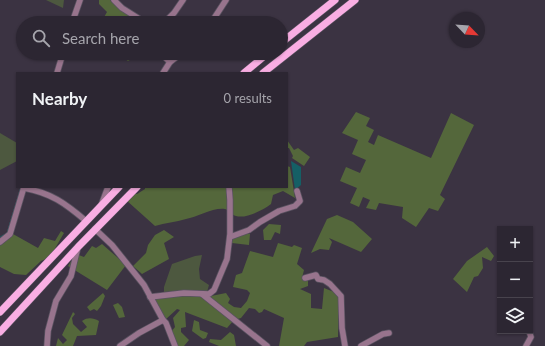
<!DOCTYPE html>
<html lang="en">
<head>
<meta charset="utf-8">
<style>
	:root { --surface:#2c2632; --page:#342e3a; --text:#f1f3f6; --muted:#a6a5ac; --line:#48434d }
	body { margin:0; font-family:Lato,sans-serif; background:var(--page); color:var(--text) }
	.controls { position:absolute; right:12px; bottom:12px; display:grid; overflow:hidden; border-radius:0px; box-shadow:0 1px 3px #0004 }
	.controls button { width:36px; height:36px; display:grid; place-items:center; padding:0; border:0; border-bottom:1px solid var(--line); background:var(--surface); color:var(--text); font:20px sans-serif }
	.compass { position:absolute; left:449px; top:12px; width:36px; height:36px; border-radius:50%; background:var(--surface); box-shadow:0 1px 3px #0004; rotate:115deg }
	.list { margin:0; padding:0; list-style:none }
	h2 { display:flex; justify-content:space-between; align-items:center; height:52px; margin:0; padding:0 16px; font-size:17px }
	h2 small { font-size:13px; font-weight:400; color:var(--muted) }
	.icon { flex:none; width:22px; height:22px; fill:none; stroke:currentColor; stroke-width:2; stroke-linecap:round; stroke-linejoin:round }
	.map { position:relative; flex:none; width:545px; height:346px; overflow:hidden }
	.search { position:absolute; background:var(--surface); box-shadow:0 1px 3px #0004; left:16px; top:16px; width:272px; height:44px; display:flex; align-items:center; gap:10px; box-sizing:border-box; padding:0 14px; border-radius:22px; color:var(--muted); font-size:15px }
	.panel { position:absolute; background:var(--surface); box-shadow:0 1px 3px #0004; left:16px; top:72px; width:272px; height:116px; border-radius:0px }
	.map>svg:first-child { display:block }
	.green { fill:#4d583f }
	.forest { fill:#54673b }
	.water { fill:#155f65 }
	.lines { fill:none; stroke-linecap:round; stroke-linejoin:round }
	.stream { stroke:#155f65; stroke-width:1 }
	.minor-casing { stroke:#595260; stroke-width:7 }
	.major-casing { stroke:#595260; stroke-width:8 }
	.minor { stroke:#98748d; stroke-width:5.5 }
	.major { stroke:#f9aee3; stroke-width:7 }
</style>
</head>
<body>
<div class="map">
<svg width="545" height="346" viewBox="0 0 545 346">
	<rect width="100%" height="100%" fill="#3b3342"/>
	<!-- green -->
	<g class="green">
		<path d="M46,0H64L63,8Z"/>
		<path d="M0,133L17,143V161L0,170Z"/>
		<path d="M202,255L199,269L200,279L209,285L207,292L189,290L164,292V287L172,264L195,256Z"/>
	</g>
	<!-- forest -->
	<g class="forest">
		<path d="M99,0H110L144,23H74L75,17L103,19L107,12L99,4Z"/>
		<path d="M116,53H141L128,61Z"/>
		<path d="M356,112L370,118L366,126L374,130L368,142L374,145L378,135L431,158L451,113L474,125L440,195L445,199L438,211L429,208L416,227L402,218L403,207L379,203L376,210L366,208L370,200L363,197L359,207L350,203L357,188L340,181L346,167L360,173L366,160L352,154L358,140L342,133Z"/>
		<path d="M287,140L294,150L298,148L310,157L304,166L292,158L293,156L289,148H287Z"/>
		<path d="M287,166L290,167L295,198L283,191L273,195L271,204C263,210 246,219 236,216C232,215 229,210 225,209C214,207 197,217 186,219C176,222 165,223 155,226L126,200L132,193L137,194L145,189V187H287Z"/>
		<path d="M337,215L353,222L372,239L361,252L329,238L332,242L329,250L320,249L311,253L327,219Z"/>
		<path d="M269,224L281,225L280,234L275,232L271,240H264L263,230Z"/>
		<path d="M164,230L174,237L164,243L169,259L142,274L133,266L146,253L148,245L155,235Z"/>
		<path d="M61,231L64,233L50,257L41,261L26,275L14,274L0,267V245L5,242L13,234L38,248L44,238L55,241Z"/>
		<path d="M233,232L250,234L249,245L232,243Z"/>
		<path d="M278,243L292,247L294,245L302,248L297,264L304,270L302,278L308,280V286L300,289L311,294V308L322,309L324,288L339,294L338,337L307,342L304,346H279L284,318L264,309L262,312L259,313L255,309L249,308L241,318L234,320L227,328L185,312L186,327L181,328V332L189,340L184,346H177L171,332L175,327L173,318L180,310L177,309L165,320L154,299L191,295L206,297L226,293L230,299L228,303L234,307L241,308L247,301L250,293L247,290L233,287L236,275L242,273L250,251L273,257Z"/>
		<path d="M102,244L126,265L107,290L68,266L76,254L84,257L92,246L96,248Z"/>
		<path d="M487,247L494,256L491,261L482,257L483,268L478,276L474,277L467,292L453,279L467,261Z"/>
		<path d="M103,293L105,296L101,306L97,311L94,309L90,311L87,307Z"/>
		<path d="M118,303L122,307L125,317L119,318L113,305Z"/>
		<path d="M73,312L75,314L72,318L73,324L81,332L87,327L82,321C88,317 93,318 99,321L96,335L77,336L73,346H56L58,338L63,344L67,340L62,335Z"/>
		<path d="M194,320L199,322L200,330L208,333L206,338L203,339L192,331Z"/>
		<path d="M230,332L234,335L236,346H219L209,342L210,339L221,340Z"/>
	</g>
	<!-- water -->
	<path class="water" d="M291,161L301,167V185L295,190Z"/>
	<g class="lines">
		<!-- stream -->
		<path class="stream" d="M0,237L7,233L21,187"/>
		<!-- minor casing -->
		<g class="minor-casing">
			<g id="minor">
				<path d="M114,0L122,8L141,20L145,23"/>
				<path d="M72,23L80,0"/>
				<path d="M164,23L174,13L183,0"/>
				<path d="M211,23L226,0"/>
				<path d="M160,53L170,62"/>
				<path d="M57,73L63,53"/>
				<path d="M163,73L170,62L182,53"/>
				<path d="M24,188C51,193 65,203 86,221"/>
				<path d="M102,203L108,187"/>
				<path d="M95,229L112,245L144,285L163,320L166,323L175,346"/>
				<path d="M230,237L249,230L260,222L279,211L295,206L300,201L297,191"/>
				<path d="M0,242L10,234L24,187"/>
				<path d="M305,278L316,275L318,279L324,280L330,284L341,296L342,328L345,346"/>
				<path d="M202,294L267,346"/>
				<path d="M150,297L184,293L209,294L214,290L227,259L230,234V200L229,187"/>
				<path d="M47,346L48,331L56,301L71,276L78,247"/>
				<path d="M120,346L139,333L163,320"/>
				<path d="M361,346L383,334L389,333"/>
				<path d="M526,346L531,337L529,331"/>
			</g>
		</g>
		<!-- major casing -->
		<g class="major-casing">
			<g id="major">
				<path d="M281,43L335,0"/>
				<path d="M244,73L268,53"/>
				<path d="M263,73L355,0"/>
				<path d="M0,312L119,187"/>
				<path d="M0,332L78,247L137,187"/>
			</g>
		</g>
		<!-- minor -->
		<use href="#minor" class="minor"/>
		<!-- major -->
		<use href="#major" class="major"/>
	</g>
</svg>
<div class="controls">
<button>+</button>
<button>−</button>
<button><svg class="icon" aria-label="layers" viewBox="0 0 24 24"><path d="M12 4l9 5-9 5-9-5zM3 14l9 5 9-5"/></svg></button>
</div>
<svg class="compass" viewBox="-18 -18 36 36"><path d="M0-13l5 13h-10z" fill="#e53935"/><path d="M0 13l5-13h-10z" fill="#a6a5ac"/></svg>
<div class="search"><svg class="icon" aria-label="search" viewBox="0 0 24 24"><circle cx="10" cy="10" r="6"/><path d="M15 15l6 6"/></svg>Search here</div>
<section class="panel">
<h2>Nearby<small>0 results</small></h2>
<ul class="list">
</ul>
</section>
</div>
</body>
</html>
